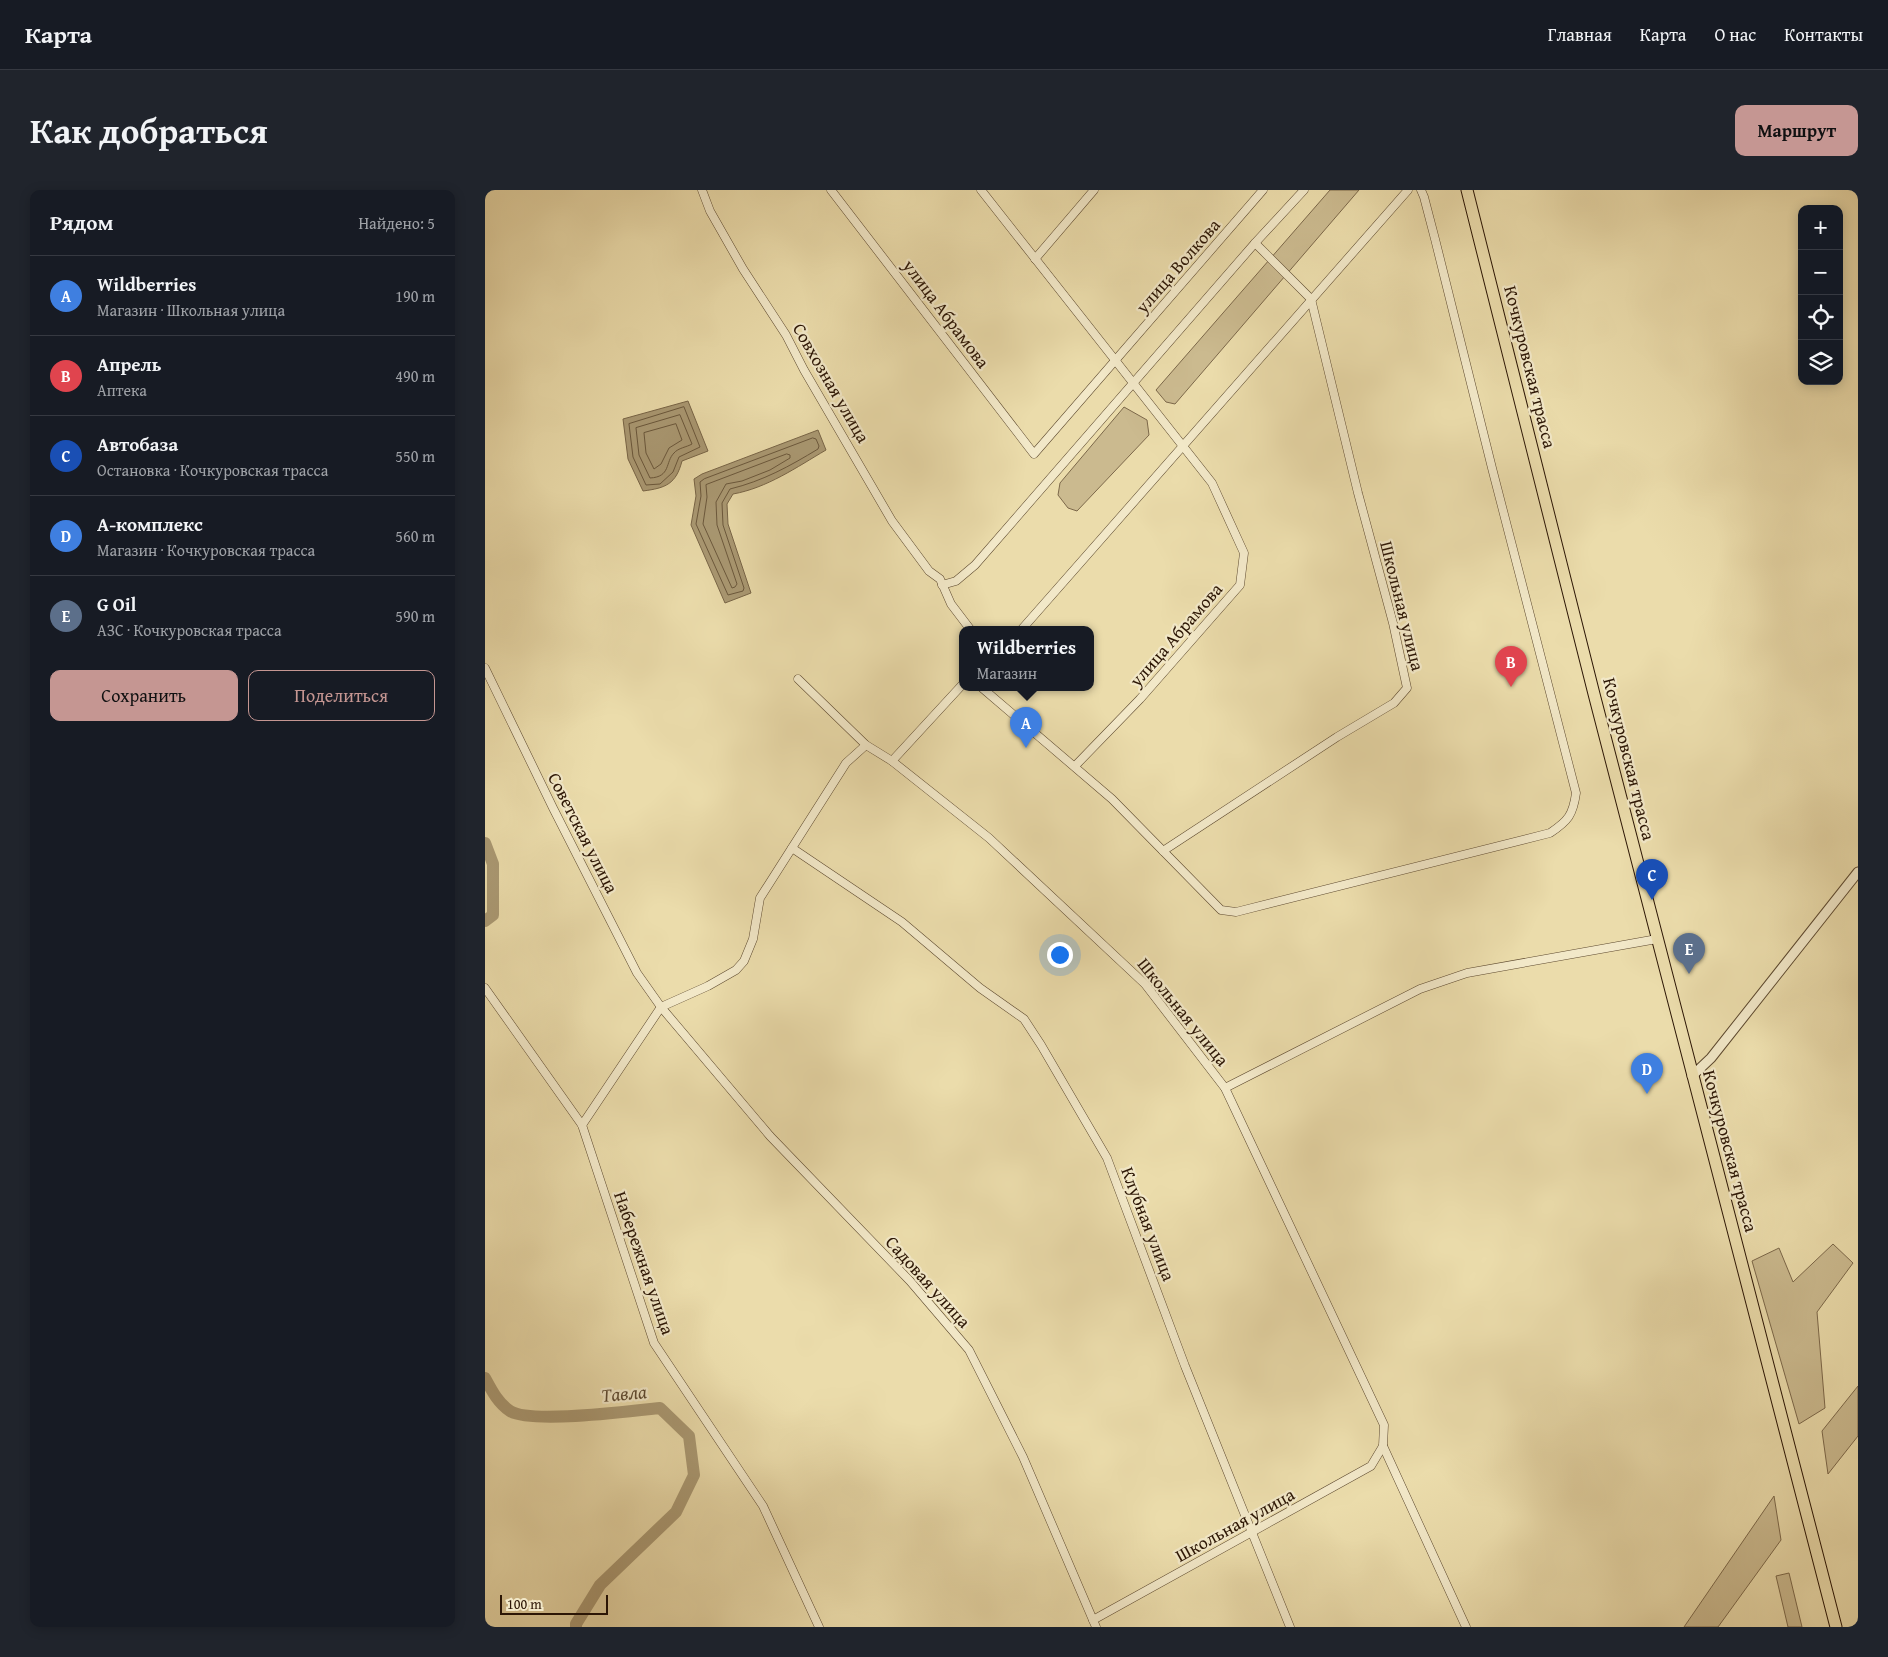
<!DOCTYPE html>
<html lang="ru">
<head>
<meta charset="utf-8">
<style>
	:root { --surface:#171b24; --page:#20242c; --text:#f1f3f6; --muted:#9ea1a6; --line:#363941; --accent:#c59692 }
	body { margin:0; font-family:"Gentium Book Plus",serif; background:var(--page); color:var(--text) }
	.controls { position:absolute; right:15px; top:15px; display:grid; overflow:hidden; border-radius:10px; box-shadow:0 2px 12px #0003 }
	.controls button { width:45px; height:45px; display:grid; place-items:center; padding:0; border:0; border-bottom:1px solid var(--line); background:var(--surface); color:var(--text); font:25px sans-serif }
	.scale { position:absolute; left:15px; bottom:12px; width:108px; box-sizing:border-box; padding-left:5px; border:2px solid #2c1605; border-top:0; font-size:14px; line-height:18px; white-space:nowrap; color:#2c1605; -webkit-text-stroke:4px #f2e8c8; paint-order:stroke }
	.you { position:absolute; left:574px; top:764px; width:18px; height:18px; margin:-12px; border:4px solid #fff; border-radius:50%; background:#1a73e8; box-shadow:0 0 0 8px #1a73e833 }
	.badge { display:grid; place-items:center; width:32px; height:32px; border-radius:50%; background:var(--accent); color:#fff; font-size:16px; font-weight:700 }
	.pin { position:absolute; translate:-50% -41px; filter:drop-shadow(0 1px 2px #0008) }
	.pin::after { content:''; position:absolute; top:26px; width:18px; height:15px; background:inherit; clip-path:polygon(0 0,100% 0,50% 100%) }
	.popup { position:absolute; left:474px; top:436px; width:135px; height:65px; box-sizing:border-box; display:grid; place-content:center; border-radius:10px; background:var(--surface); filter:drop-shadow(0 1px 4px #0005); font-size:16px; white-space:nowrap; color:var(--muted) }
	.popup b { font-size:19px; color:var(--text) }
	.popup::after { content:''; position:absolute; left:50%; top:100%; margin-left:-10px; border:10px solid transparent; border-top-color:var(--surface) }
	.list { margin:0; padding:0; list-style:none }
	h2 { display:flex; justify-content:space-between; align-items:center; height:65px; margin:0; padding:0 20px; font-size:21px }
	h2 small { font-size:16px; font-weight:400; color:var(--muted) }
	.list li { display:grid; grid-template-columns:32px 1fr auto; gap:15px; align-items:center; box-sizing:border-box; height:80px; padding:0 20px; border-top:1px solid var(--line) }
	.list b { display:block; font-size:19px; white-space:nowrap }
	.list p { margin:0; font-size:16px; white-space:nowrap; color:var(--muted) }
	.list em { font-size:16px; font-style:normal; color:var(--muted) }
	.actions { display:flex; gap:10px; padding:15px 20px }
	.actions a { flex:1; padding:11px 0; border:1px solid var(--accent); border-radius:10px; text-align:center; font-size:18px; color:var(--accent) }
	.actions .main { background:var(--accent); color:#111 }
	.icon { flex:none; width:28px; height:28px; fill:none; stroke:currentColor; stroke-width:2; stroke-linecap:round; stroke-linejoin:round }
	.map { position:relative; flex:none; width:1373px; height:1437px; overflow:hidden; border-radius:10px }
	header { display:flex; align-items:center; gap:30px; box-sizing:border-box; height:70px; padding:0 25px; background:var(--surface); border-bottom:1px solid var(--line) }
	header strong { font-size:24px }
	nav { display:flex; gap:28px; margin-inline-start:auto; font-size:18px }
	.intro { display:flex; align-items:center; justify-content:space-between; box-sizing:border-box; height:120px; padding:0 30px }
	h1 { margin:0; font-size:35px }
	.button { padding:12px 22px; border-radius:10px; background:var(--accent); color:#111; font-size:18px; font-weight:700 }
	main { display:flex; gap:30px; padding:0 30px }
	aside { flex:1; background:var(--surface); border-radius:10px; box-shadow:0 2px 12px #0003 }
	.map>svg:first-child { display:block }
	.green { fill:#cbba8f; stroke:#7c684a }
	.water { fill:#aa9973; stroke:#786547 }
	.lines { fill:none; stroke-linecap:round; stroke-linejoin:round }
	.shore { stroke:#6b583c; stroke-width:1 }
	.river { stroke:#aa9973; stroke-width:12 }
	.minor-casing { stroke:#5c482e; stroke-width:9 }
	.tertiary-casing { stroke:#5c482e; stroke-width:11 }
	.primary-casing { stroke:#2c1605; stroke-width:13 }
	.minor { stroke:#f2e8c8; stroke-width:8 }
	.tertiary { stroke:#f2e8c8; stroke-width:9 }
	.primary { stroke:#ebdcab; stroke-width:11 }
	.labels { text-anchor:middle; stroke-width:4.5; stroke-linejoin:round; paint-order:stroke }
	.street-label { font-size:18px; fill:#2c1605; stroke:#f2e8c8 }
	.water-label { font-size:19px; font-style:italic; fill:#5e4a31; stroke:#f2e8c8 }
</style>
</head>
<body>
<header>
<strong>Карта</strong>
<nav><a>Главная</a><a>Карта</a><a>О нас</a><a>Контакты</a></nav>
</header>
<div class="intro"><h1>Как добраться</h1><a class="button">Маршрут</a></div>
<main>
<aside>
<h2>Рядом<small>Найдено: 5</small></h2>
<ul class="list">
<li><span class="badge" style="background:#3f7fe0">A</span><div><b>Wildberries</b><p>Магазин · Школьная улица</p></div><em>190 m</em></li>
<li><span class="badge" style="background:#e0444e">B</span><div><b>Апрель</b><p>Аптека</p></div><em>490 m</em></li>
<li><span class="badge" style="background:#1a4fb4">C</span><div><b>Автобаза</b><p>Остановка · Кочкуровская трасса</p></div><em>550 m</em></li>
<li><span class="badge" style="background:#3f7fe0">D</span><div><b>А-комплекс</b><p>Магазин · Кочкуровская трасса</p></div><em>560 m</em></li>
<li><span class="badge" style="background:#5c6f8a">E</span><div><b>G Oil</b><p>АЗС · Кочкуровская трасса</p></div><em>590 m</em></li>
</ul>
<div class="actions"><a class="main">Сохранить</a><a>Поделиться</a></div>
</aside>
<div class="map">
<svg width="1373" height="1437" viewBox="0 0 1373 1437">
	<rect width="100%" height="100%" fill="#ebdcab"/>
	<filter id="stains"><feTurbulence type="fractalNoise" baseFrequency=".004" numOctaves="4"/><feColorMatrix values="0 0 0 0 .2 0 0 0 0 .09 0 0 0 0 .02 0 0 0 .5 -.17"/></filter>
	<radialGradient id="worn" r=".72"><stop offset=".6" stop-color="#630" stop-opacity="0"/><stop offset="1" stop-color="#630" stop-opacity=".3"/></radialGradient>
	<!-- green -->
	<g class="green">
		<path d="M845,0H874L690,214L681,212L671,200Z"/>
		<path d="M639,217L662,230L664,245L592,321L583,318L573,305L575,293Z"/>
		<path d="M1348,1054L1368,1073L1332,1122L1340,1218L1314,1234L1267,1071L1294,1058L1308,1092Z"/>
		<path d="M1373,1196V1246L1343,1284L1337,1241Z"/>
		<path d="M1289,1306L1296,1350L1233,1437H1199Z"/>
		<path d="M1304,1383L1317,1437H1303L1291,1386Z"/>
	</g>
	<!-- water -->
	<g class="water">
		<path d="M203,211L223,261L197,271C191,294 181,298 158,301L143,269L138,229Z"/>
		<path d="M333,240L341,260C312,277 282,298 248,304L242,314L243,334L266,403L240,413L206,335L211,306L209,289L217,284Z"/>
	</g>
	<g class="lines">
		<!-- shore -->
		<g class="shore">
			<path d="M199,217L215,257L194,267L188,282L175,294L161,295L148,267L144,234Z"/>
			<path d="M195,225L207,254C202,257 193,258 189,263C180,272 186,287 165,288L154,265L151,238Z"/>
			<path d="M191,234L197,250L184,258L176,274L169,279L161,263L159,243Z"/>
			<path d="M328,248L331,249L334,256L333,259C305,276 278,291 245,299L237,313L238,335L259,398L258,401L243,405L211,334L216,306L215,292L219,289Z"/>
			<path d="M302,264L305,265V268L285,280L257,291L241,294L231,312L232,335L252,394L250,397L247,398L218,334L222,307L221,295Z"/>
		</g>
		<!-- river -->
		<g class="river">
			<path d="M0,653L8,674V725L0,731"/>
			<path d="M0,1188C7,1201 13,1213 25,1221C45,1234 148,1221 175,1218L204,1246L209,1285L191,1322L115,1395L91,1434V1437"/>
		</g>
		<!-- minor casing -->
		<g class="minor-casing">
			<g id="minor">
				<path d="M217,0L225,21L258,79L301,145L319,180L407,331L444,381L455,389L466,414L485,439"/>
				<path d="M346,0L549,264L778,0"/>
				<path d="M496,0L727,293L759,363L755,395L655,509L590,576"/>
				<path d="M770,53L826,109"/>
				<path d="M550,69L609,0"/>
				<path d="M457,395L471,391L490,375L770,53L819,0"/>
				<path d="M537,439L923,0"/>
				<path d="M0,478L68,618L152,783L176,817L285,946L425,1091L484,1160L538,1267L611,1437"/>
				<path d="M313,489L381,555L407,571L504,648L660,794L740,898L899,1235L898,1256L886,1276L608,1430"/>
				<path d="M496,497L627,609L736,720L751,722L1065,643C1083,631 1088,625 1091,603L1007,278L950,49L939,7L936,0"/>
				<path d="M407,571L477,495"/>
				<path d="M307,658L417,732L495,798L539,829L556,855L622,968L700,1176L805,1437"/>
				<path d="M678,661L852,547L909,513L922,498L908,433L873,303L826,109"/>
				<path d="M0,798L97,935L169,1153L278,1316L334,1437"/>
				<path d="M740,898L935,799L982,783L1172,749"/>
				<path d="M97,935L176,817L223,796L251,780L259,771L268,749L275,708L361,573L381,555"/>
				<path d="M898,1256L981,1437"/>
			</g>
		</g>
		<!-- tertiary casing -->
		<g class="tertiary-casing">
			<path id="tertiary" d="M1207,886L1226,868L1373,682"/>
		</g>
		<!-- primary casing -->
		<g class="primary-casing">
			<path id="primary" d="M982,0L1109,504L1351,1437"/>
		</g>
		<!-- minor -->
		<use href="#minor" class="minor"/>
		<!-- tertiary -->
		<use href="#tertiary" class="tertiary"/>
		<!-- primary -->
		<use href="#primary" class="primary"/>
	</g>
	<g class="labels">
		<!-- street labels -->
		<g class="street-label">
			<text transform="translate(693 76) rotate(-49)" y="6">улица Волкова</text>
			<text transform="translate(461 124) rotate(53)" y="6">улица Абрамова</text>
			<text transform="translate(1045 177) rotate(76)" y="6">Кочкуровская трасса</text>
			<text transform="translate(346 193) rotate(60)" y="6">Совхозная улица</text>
			<text transform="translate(917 416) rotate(76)" y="6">Школьная улица</text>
			<text transform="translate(691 445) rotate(-49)" y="6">улица Абрамова</text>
			<text transform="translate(1144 569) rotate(76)" y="6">Кочкуровская трасса</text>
			<text transform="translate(98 643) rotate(63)" y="6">Советская улица</text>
			<text transform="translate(698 822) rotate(51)" y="6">Школьная улица</text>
			<text transform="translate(1245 961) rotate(75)" y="6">Кочкуровская трасса</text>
			<text transform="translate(663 1034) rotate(69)" y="6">Клубная улица</text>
			<text transform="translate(159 1073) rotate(71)" y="6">Набережная улица</text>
			<text transform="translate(443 1092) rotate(48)" y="6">Садовая улица</text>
			<text transform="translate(750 1335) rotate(-29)" y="6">Школьная улица</text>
		</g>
		<!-- water labels -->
		<g class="water-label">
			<text transform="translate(139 1203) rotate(-5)" y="7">Тавла</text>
		</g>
	</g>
	<rect width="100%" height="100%" filter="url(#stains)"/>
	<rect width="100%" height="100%" fill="url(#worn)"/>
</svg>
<div class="controls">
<button>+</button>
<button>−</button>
<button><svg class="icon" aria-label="locate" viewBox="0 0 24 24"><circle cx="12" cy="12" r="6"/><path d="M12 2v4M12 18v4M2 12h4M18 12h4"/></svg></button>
<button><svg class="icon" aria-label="layers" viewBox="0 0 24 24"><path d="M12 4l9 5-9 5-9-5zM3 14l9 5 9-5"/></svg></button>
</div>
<div class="scale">100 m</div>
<div class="you"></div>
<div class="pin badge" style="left:541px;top:558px;background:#3f7fe0">A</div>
<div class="popup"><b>Wildberries</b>Магазин</div>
<div class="pin badge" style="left:1026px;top:497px;background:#e0444e">B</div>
<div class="pin badge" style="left:1167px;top:710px;background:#1a4fb4">C</div>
<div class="pin badge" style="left:1162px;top:904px;background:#3f7fe0">D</div>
<div class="pin badge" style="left:1204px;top:784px;background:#5c6f8a">E</div>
</div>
</main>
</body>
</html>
